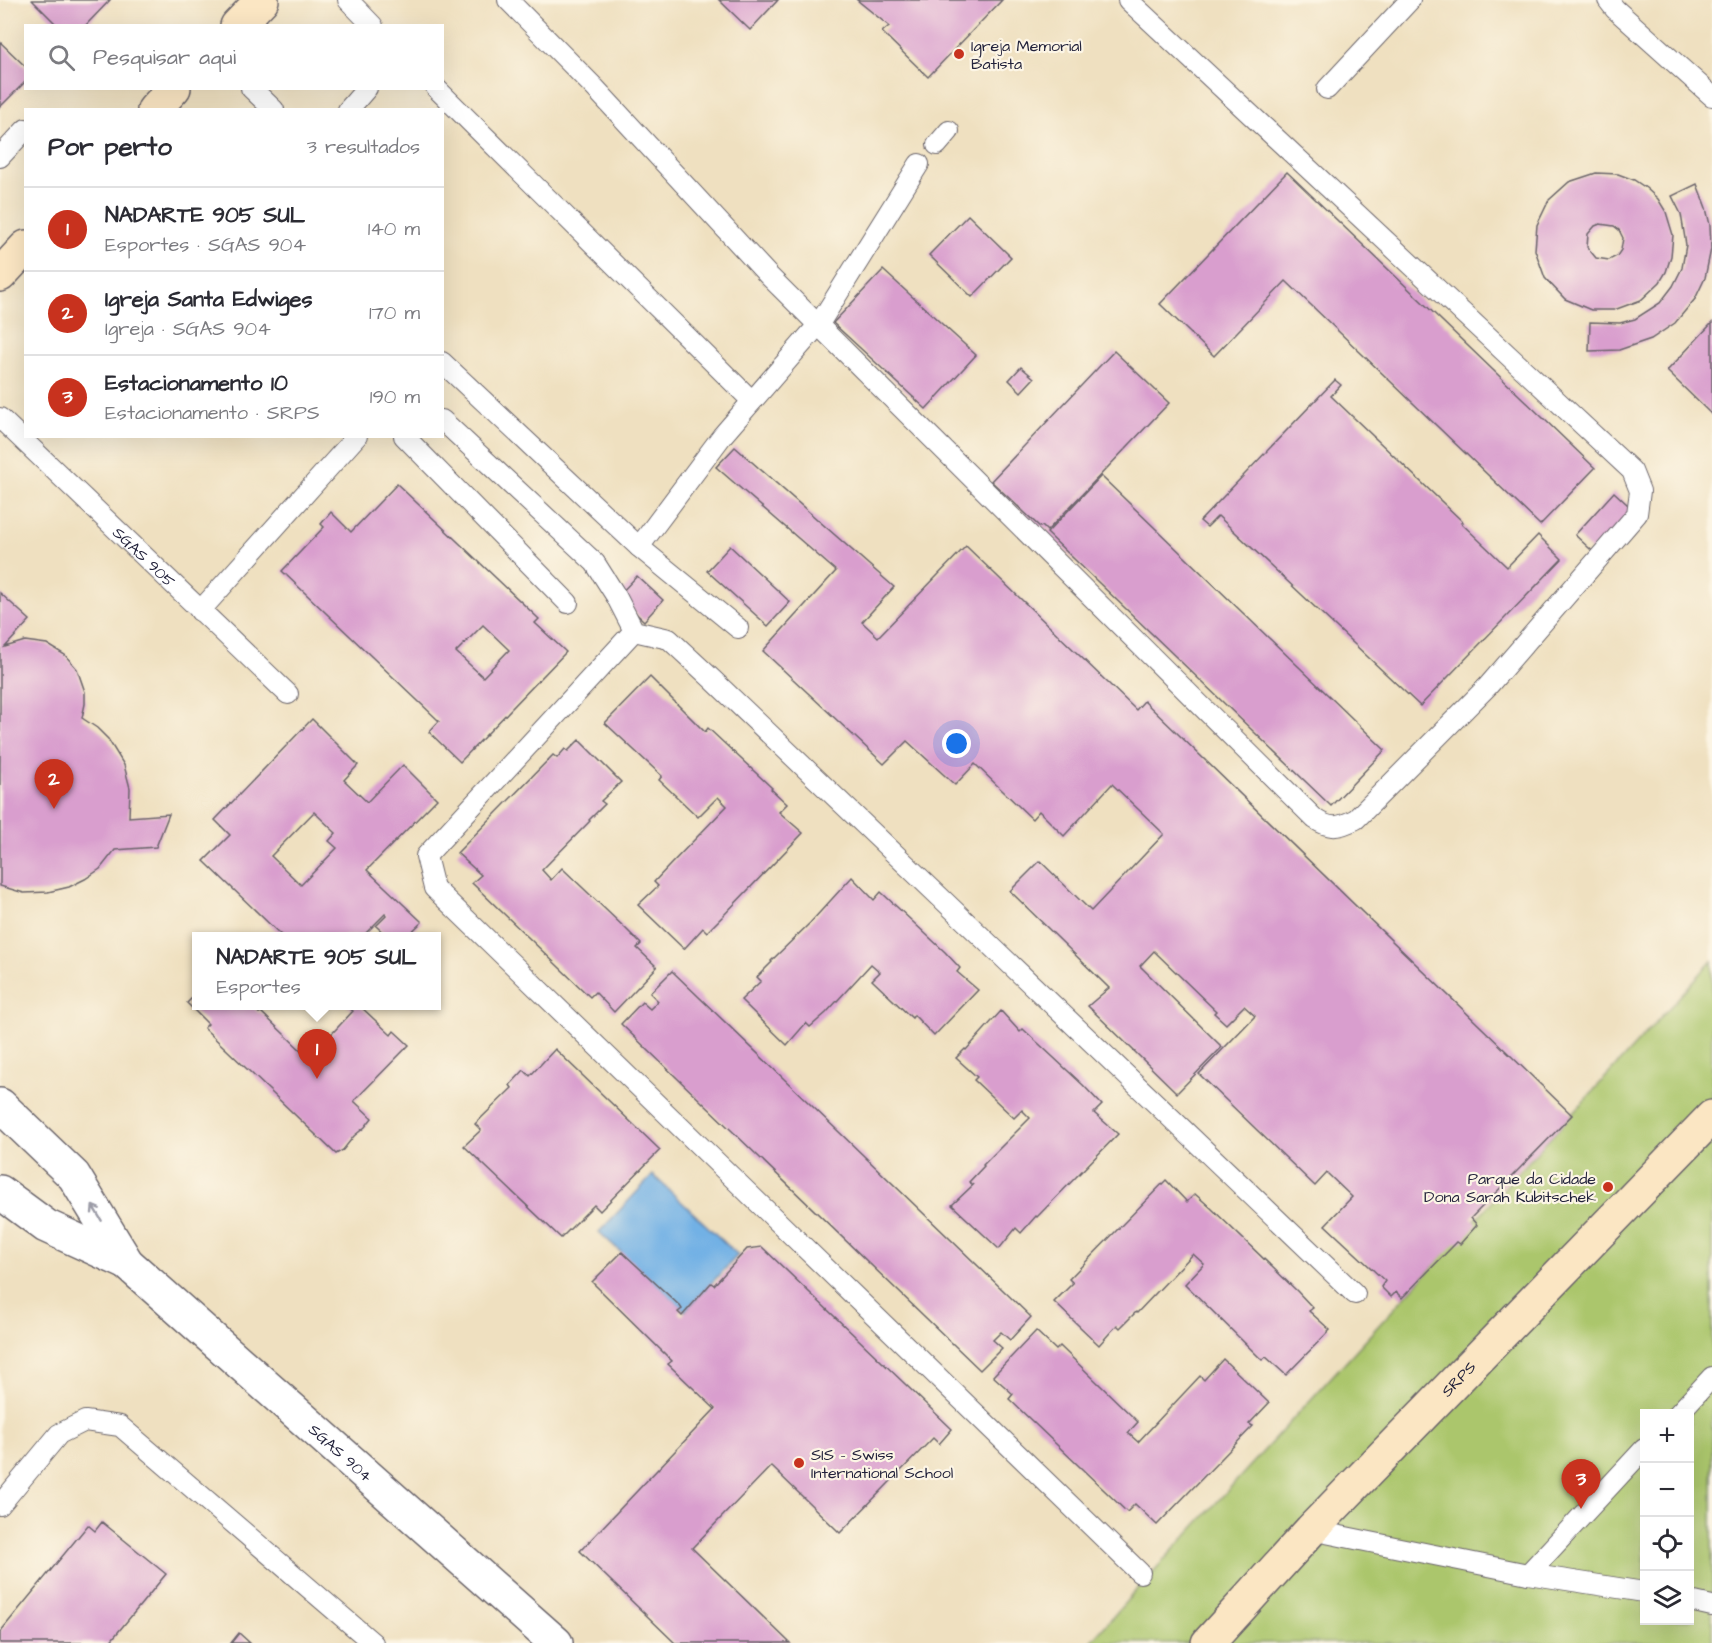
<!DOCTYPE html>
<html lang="pt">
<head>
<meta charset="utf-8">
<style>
	:root { --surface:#fff; --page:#f7f7f7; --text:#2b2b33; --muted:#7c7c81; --line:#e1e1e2; --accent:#c8321e }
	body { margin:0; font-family:"Architects Daughter",sans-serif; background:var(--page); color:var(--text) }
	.controls { position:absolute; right:18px; bottom:18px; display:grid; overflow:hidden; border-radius:0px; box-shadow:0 6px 24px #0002 }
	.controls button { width:54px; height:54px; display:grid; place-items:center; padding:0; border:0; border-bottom:2px solid var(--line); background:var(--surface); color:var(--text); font:30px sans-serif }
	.you { position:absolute; left:957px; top:744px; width:21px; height:21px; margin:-15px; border:4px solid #fff; border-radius:50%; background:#1a73e8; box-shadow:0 0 0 9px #1a73e833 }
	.badge { display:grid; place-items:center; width:39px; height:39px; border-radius:50%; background:var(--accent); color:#fff; font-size:20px; font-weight:700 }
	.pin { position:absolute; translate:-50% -50px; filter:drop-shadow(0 2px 3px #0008) }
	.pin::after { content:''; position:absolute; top:32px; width:21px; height:18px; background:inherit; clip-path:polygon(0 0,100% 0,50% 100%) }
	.popup { position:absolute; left:192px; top:932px; width:249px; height:78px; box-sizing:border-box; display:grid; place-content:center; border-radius:0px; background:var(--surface); filter:drop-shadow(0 2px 4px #0005); font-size:20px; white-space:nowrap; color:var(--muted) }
	.popup b { font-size:22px; color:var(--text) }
	.popup::after { content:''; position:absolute; left:50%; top:100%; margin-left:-12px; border:12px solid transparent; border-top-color:var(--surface) }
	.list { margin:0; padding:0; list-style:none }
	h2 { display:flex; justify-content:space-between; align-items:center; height:78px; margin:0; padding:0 24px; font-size:26px }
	h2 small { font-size:20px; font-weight:400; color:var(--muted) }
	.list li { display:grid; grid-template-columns:39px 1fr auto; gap:18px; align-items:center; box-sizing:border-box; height:84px; padding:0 24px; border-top:2px solid var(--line) }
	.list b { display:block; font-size:22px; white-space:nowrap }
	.list p { margin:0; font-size:20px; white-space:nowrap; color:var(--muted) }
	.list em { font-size:20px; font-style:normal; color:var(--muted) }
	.icon { flex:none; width:33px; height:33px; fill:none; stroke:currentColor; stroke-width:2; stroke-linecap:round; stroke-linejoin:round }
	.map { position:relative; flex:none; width:1712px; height:1643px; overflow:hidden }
	.search { position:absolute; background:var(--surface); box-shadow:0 6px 24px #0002; left:24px; top:24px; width:420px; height:66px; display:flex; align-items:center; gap:15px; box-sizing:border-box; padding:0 21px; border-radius:0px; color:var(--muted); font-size:22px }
	.panel { position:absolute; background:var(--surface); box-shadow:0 6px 24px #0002; left:24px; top:108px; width:420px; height:330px; border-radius:0px }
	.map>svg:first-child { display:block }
	.green { fill:#abc66c; stroke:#667454; stroke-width:1.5; fill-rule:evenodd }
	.water { fill:#72b1e5; stroke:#4a6a90; stroke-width:1.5 }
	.building { fill:#d99ece; fill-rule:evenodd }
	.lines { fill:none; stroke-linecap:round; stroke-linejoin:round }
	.service-casing { stroke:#6a646a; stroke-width:22 }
	.minor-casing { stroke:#6a646a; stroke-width:36 }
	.secondary-casing { stroke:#6a646a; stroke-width:36 }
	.service { stroke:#fff; stroke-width:20 }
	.minor { stroke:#fff; stroke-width:33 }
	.secondary { stroke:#fbe6c3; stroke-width:33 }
	.oneway { stroke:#9c9ca7 }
	.poi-dot { fill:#c8321e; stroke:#fcf5e5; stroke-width:2 }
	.labels { text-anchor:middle; stroke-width:4.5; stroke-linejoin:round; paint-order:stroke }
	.poi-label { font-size:16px; fill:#22223b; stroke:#fcf5e5; text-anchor:start }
	.street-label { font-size:16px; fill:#22223b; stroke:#fcf5e5 }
</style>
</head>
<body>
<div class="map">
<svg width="1712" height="1643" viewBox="0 0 1712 1643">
	<rect width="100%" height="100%" fill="#fcf5e5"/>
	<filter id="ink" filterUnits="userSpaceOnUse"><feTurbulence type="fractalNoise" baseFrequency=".0167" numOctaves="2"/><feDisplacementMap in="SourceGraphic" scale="12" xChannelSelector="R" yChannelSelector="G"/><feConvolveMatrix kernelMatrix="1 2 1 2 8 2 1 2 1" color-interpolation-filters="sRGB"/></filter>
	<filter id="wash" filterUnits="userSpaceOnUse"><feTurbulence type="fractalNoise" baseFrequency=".008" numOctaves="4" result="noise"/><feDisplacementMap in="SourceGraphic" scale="24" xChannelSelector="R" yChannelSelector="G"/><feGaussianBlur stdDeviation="1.35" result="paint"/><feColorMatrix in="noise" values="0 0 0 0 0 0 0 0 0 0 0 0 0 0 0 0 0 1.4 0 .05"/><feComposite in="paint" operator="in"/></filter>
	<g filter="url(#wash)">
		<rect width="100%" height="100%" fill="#efe0c0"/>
		<!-- green -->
		<path class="green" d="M1712,961V1643H1090L1131,1596ZM1644,1414H1690V1620H1644Z"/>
		<!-- water -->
		<path class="water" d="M653,1175L738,1255L685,1311L599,1232Z"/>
		<g id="blocks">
			<!-- building -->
			<g class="building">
				<path d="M32,0H110L85,26H58Z"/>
				<path d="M719,0H778L750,30Z"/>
				<path d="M857,0H1002L928,77L882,32L889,26Z"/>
				<path d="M0,42L26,67V81L0,107Z"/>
				<path d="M1287,172L1595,468L1540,525L1286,281L1214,356L1160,304Z"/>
				<path d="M1596,173L1618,174L1634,180L1646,188L1658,199L1666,212L1673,235L1671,256L1666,272L1660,282L1641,300L1614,310H1591L1565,299L1545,278L1535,250L1537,225L1549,200L1569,182ZM1600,224L1614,226L1619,230L1623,238L1621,250L1617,256L1609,260L1596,258L1587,247L1588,234L1595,226Z"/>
				<path d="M1697,184L1706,208L1710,225L1711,249L1705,278L1695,299L1675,323L1651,339L1619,350L1589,351L1590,322L1620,323L1635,319L1660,303L1673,286L1682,268L1686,245L1681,214L1672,196Z"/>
				<path d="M968,215L1011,257L972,297L929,255Z"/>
				<path d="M883,270L976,355L926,409L833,323Z"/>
				<path d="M1712,323V415L1667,371Z"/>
				<path d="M1114,351L1169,403L1047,531L1042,526L1040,527L991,481Z"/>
				<path d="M1021,367L1034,378L1021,392L1009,380Z"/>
				<path d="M1335,380L1341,385L1331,396L1463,522L1461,523L1507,567L1538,535L1562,559L1420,706L1218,516L1207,527L1200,521Z"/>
				<path d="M735,447L894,587L862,622L878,637L966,546L1136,710L1144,701L1572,1115L1471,1218L1477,1225L1460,1244L1457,1242L1402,1298L1396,1292L1391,1297L1381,1287L1385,1281L1325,1225L1352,1197L1327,1173L1315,1186L1199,1074L1255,1016L1244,1006L1226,1024L1214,1013L1216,1011L1154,951L1140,966L1222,1047L1177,1093L1088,1006L1109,988L1010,891L1040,861L1091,911L1164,834L1112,784L1064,836L1039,811L1032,819L975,764L955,785L907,741L884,764L763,651L836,571L716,467Z"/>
				<path d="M1101,476L1385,750L1331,806L1047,533Z"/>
				<path d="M397,484L539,619L535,623L566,652L460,762L429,732L439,721L282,571L324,527L321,524L331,512L351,532ZM483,625L509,650L483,677L456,652Z"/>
				<path d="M1614,492L1641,517L1602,560L1575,535Z"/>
				<path d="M730,546L790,602L768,626L707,571Z"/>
				<path d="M637,576L663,600L644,621L618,596Z"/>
				<path d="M0,593L30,620L5,647L25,641L47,644L65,655L77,669L85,692V704L82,718L97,728L108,739L124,765L130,788L129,817L169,814L156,847L115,850L100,869L85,879L69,887L48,892L24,893L0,886Z"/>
				<path d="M650,677L705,732L708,728L772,788L771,789L787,804L779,812L803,833L723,916L707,932L703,928L684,949L638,905L658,886L654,882L669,866L727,806L718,797L698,817L659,780L662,776L605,723Z"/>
				<path d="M312,719L358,765L344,780L367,802L403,765L437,799L367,870L422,922L407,936H387L376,926L386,916L385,914L363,936H282L204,861L230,835L215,820ZM314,812L336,833L329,841L337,848L301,885L271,856Z"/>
				<path d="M579,740L621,782L601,801L605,804L589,820L590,821L542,870L551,880L562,868L625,928L641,944L637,948L657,967L614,1012L595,992L590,997L472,883L481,875L457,853L553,755L557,758L565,749L568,751Z"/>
				<path d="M852,877L874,900L881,892L945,952L960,968L957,972L978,990L934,1036L914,1015L912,1018L872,980L880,972L871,964L826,1013L810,1027L806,1023L787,1045L741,1000L761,981L757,977L772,962L771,961L810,923Z"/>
				<path d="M672,971L1031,1317L1010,1340L1001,1332L993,1340L1002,1348L980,1370L621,1024L642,1002L650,1009L658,1001L650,993Z"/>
				<path d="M197,993V1006H252L259,1013L261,1012L309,1058L353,1011L347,1006H360L391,1035L394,1031L409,1045L354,1101L372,1118L365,1127L354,1136L343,1150L336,1154L204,1028L208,1024L187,1003Z"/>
				<path d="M1001,1011L1020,1032L1023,1029L1083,1085L1102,1105L1094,1113L1118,1134L1037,1217L1036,1216L1021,1233L1016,1228L999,1249L952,1205L973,1185L969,1182L984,1166L983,1165L1030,1118L1022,1110L1014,1118L974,1080L977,1077L956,1058L965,1049L966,1050Z"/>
				<path d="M555,1049L660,1150L600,1211L594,1205L561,1238L464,1146L481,1130L475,1124L512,1088L510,1085L524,1070L530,1076Z"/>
				<path d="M1166,1180L1187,1202L1195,1194L1211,1208L1297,1291L1313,1308L1309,1311L1330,1330L1286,1375L1266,1357L1262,1360L1185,1284L1204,1264L1193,1254L1137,1313L1136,1312L1120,1328L1117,1325L1099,1345L1054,1302L1073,1283L1069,1279Z"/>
				<path d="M762,1247L952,1429L939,1444L933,1438L840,1533L771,1466L692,1548L790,1643H675L580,1551L715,1409L668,1364L672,1361L592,1282L622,1252L680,1306L682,1309L678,1312L682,1316L711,1283L714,1285L747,1249Z"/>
				<path d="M1036,1331L1056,1350L1060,1346L1138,1422L1128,1433L1138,1442L1200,1376L1204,1380L1223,1359L1269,1403L1249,1424L1253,1426L1157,1525L1135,1504L1127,1512L1009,1399L1013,1394L993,1376Z"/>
				<path d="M102,1522L166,1574L109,1643H0V1632L88,1525L95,1531Z"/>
				<path d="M239,1633L250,1643H231Z"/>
			</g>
		</g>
	</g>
	<g filter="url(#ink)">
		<use href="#blocks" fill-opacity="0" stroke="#6a646a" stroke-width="1.5"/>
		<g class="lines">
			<!-- service casing -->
			<g class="service-casing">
				<g id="service">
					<path d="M348,0L373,26"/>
					<path d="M508,0L595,88L769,276L1315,819C1331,830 1340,827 1356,819L1488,686L1637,514L1640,491L1632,471L1128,0"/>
					<path d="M1608,0L1615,9L1712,96"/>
					<path d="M251,88L274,110"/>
					<path d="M436,88L752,401"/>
					<path d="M1327,89L1410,0"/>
					<path d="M348,110L367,88"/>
					<path d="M937,145L949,131"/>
					<path d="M0,157L26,129"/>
					<path d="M442,362L639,547L738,628"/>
					<path id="s1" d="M0,418L288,694"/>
					<path d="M442,420L595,563L616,596L634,631L669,639L712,679L1355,1294"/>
					<path d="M404,436L568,603"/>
					<path d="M639,547L722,436L819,324L919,164"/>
					<path d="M200,611L357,436"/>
					<path d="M634,631L426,856L434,888L1140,1573"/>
					<path d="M1678,1414L1712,1377"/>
					<path d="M0,1505L59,1434L85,1421L120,1426L373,1643"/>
					<path d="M1311,1530L1528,1574L1644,1592"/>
					<path d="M1528,1574L1644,1449"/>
					<path d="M1690,1601L1712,1606"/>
				</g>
			</g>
			<!-- minor casing -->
			<g class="minor-casing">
				<g id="minor">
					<path id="s2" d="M0,1105L74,1176L127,1263L556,1643"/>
					<path d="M0,1192L46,1226L127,1263"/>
				</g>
			</g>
			<!-- secondary casing -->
			<g class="secondary-casing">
				<g id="secondary">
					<path d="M237,26L262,0"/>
					<path d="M154,110L174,88"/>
					<path d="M0,275L26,247"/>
					<path id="s3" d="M1208,1643L1311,1530L1712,1117"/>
				</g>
			</g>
			<!-- service -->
			<use href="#service" class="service"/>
			<!-- minor -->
			<use href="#minor" class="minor"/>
			<!-- secondary -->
			<use href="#secondary" class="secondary"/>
		</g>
		<!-- one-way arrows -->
		<defs><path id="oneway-shaft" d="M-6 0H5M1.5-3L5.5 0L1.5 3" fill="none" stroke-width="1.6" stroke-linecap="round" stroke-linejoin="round" transform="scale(1.5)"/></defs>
		<use class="oneway" href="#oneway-shaft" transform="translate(97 1213) rotate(-121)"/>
	</g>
	<!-- markers -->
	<g class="poi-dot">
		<circle cx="959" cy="54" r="6"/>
		<circle cx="1608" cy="1187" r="6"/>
		<circle cx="799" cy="1463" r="6"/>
	</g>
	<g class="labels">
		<!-- poi labels -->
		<g class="poi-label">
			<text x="971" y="51">Igreja Memorial<tspan x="971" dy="18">Batista</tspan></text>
			<text x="1596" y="1184" text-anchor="end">Parque da Cidade<tspan x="1596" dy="18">Dona Sarah Kubitschek</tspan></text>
			<text x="811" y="1460">SIS - Swiss<tspan x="811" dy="18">International School</tspan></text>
		</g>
		<!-- street labels -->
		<g class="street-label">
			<text dy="6" stroke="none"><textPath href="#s1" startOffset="200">SGAS 905</textPath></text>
			<text dy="6" stroke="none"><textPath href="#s3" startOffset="364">SRPS</textPath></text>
			<text dy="6" stroke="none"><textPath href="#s2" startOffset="490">SGAS 904</textPath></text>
		</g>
	</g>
</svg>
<div class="controls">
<button>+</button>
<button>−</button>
<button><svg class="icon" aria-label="locate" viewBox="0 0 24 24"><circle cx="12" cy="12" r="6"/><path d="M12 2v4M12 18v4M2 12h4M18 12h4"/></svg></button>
<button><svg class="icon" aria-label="layers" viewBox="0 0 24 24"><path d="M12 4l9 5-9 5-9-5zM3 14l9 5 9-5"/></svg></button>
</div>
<div class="you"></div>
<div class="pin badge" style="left:317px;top:1079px">1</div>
<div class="popup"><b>NADARTE 905 SUL</b>Esportes</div>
<div class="pin badge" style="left:54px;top:809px">2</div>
<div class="pin badge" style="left:1581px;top:1509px">3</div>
<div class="search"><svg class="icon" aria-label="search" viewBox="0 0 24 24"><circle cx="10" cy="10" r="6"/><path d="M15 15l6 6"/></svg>Pesquisar aqui</div>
<section class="panel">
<h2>Por perto<small>3 resultados</small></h2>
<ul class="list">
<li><span class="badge">1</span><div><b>NADARTE 905 SUL</b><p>Esportes · SGAS 904</p></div><em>140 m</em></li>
<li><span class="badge">2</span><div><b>Igreja Santa Edwiges</b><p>Igreja · SGAS 904</p></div><em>170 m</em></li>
<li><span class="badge">3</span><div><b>Estacionamento 10</b><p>Estacionamento · SRPS</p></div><em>190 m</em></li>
</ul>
</section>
</div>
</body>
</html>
